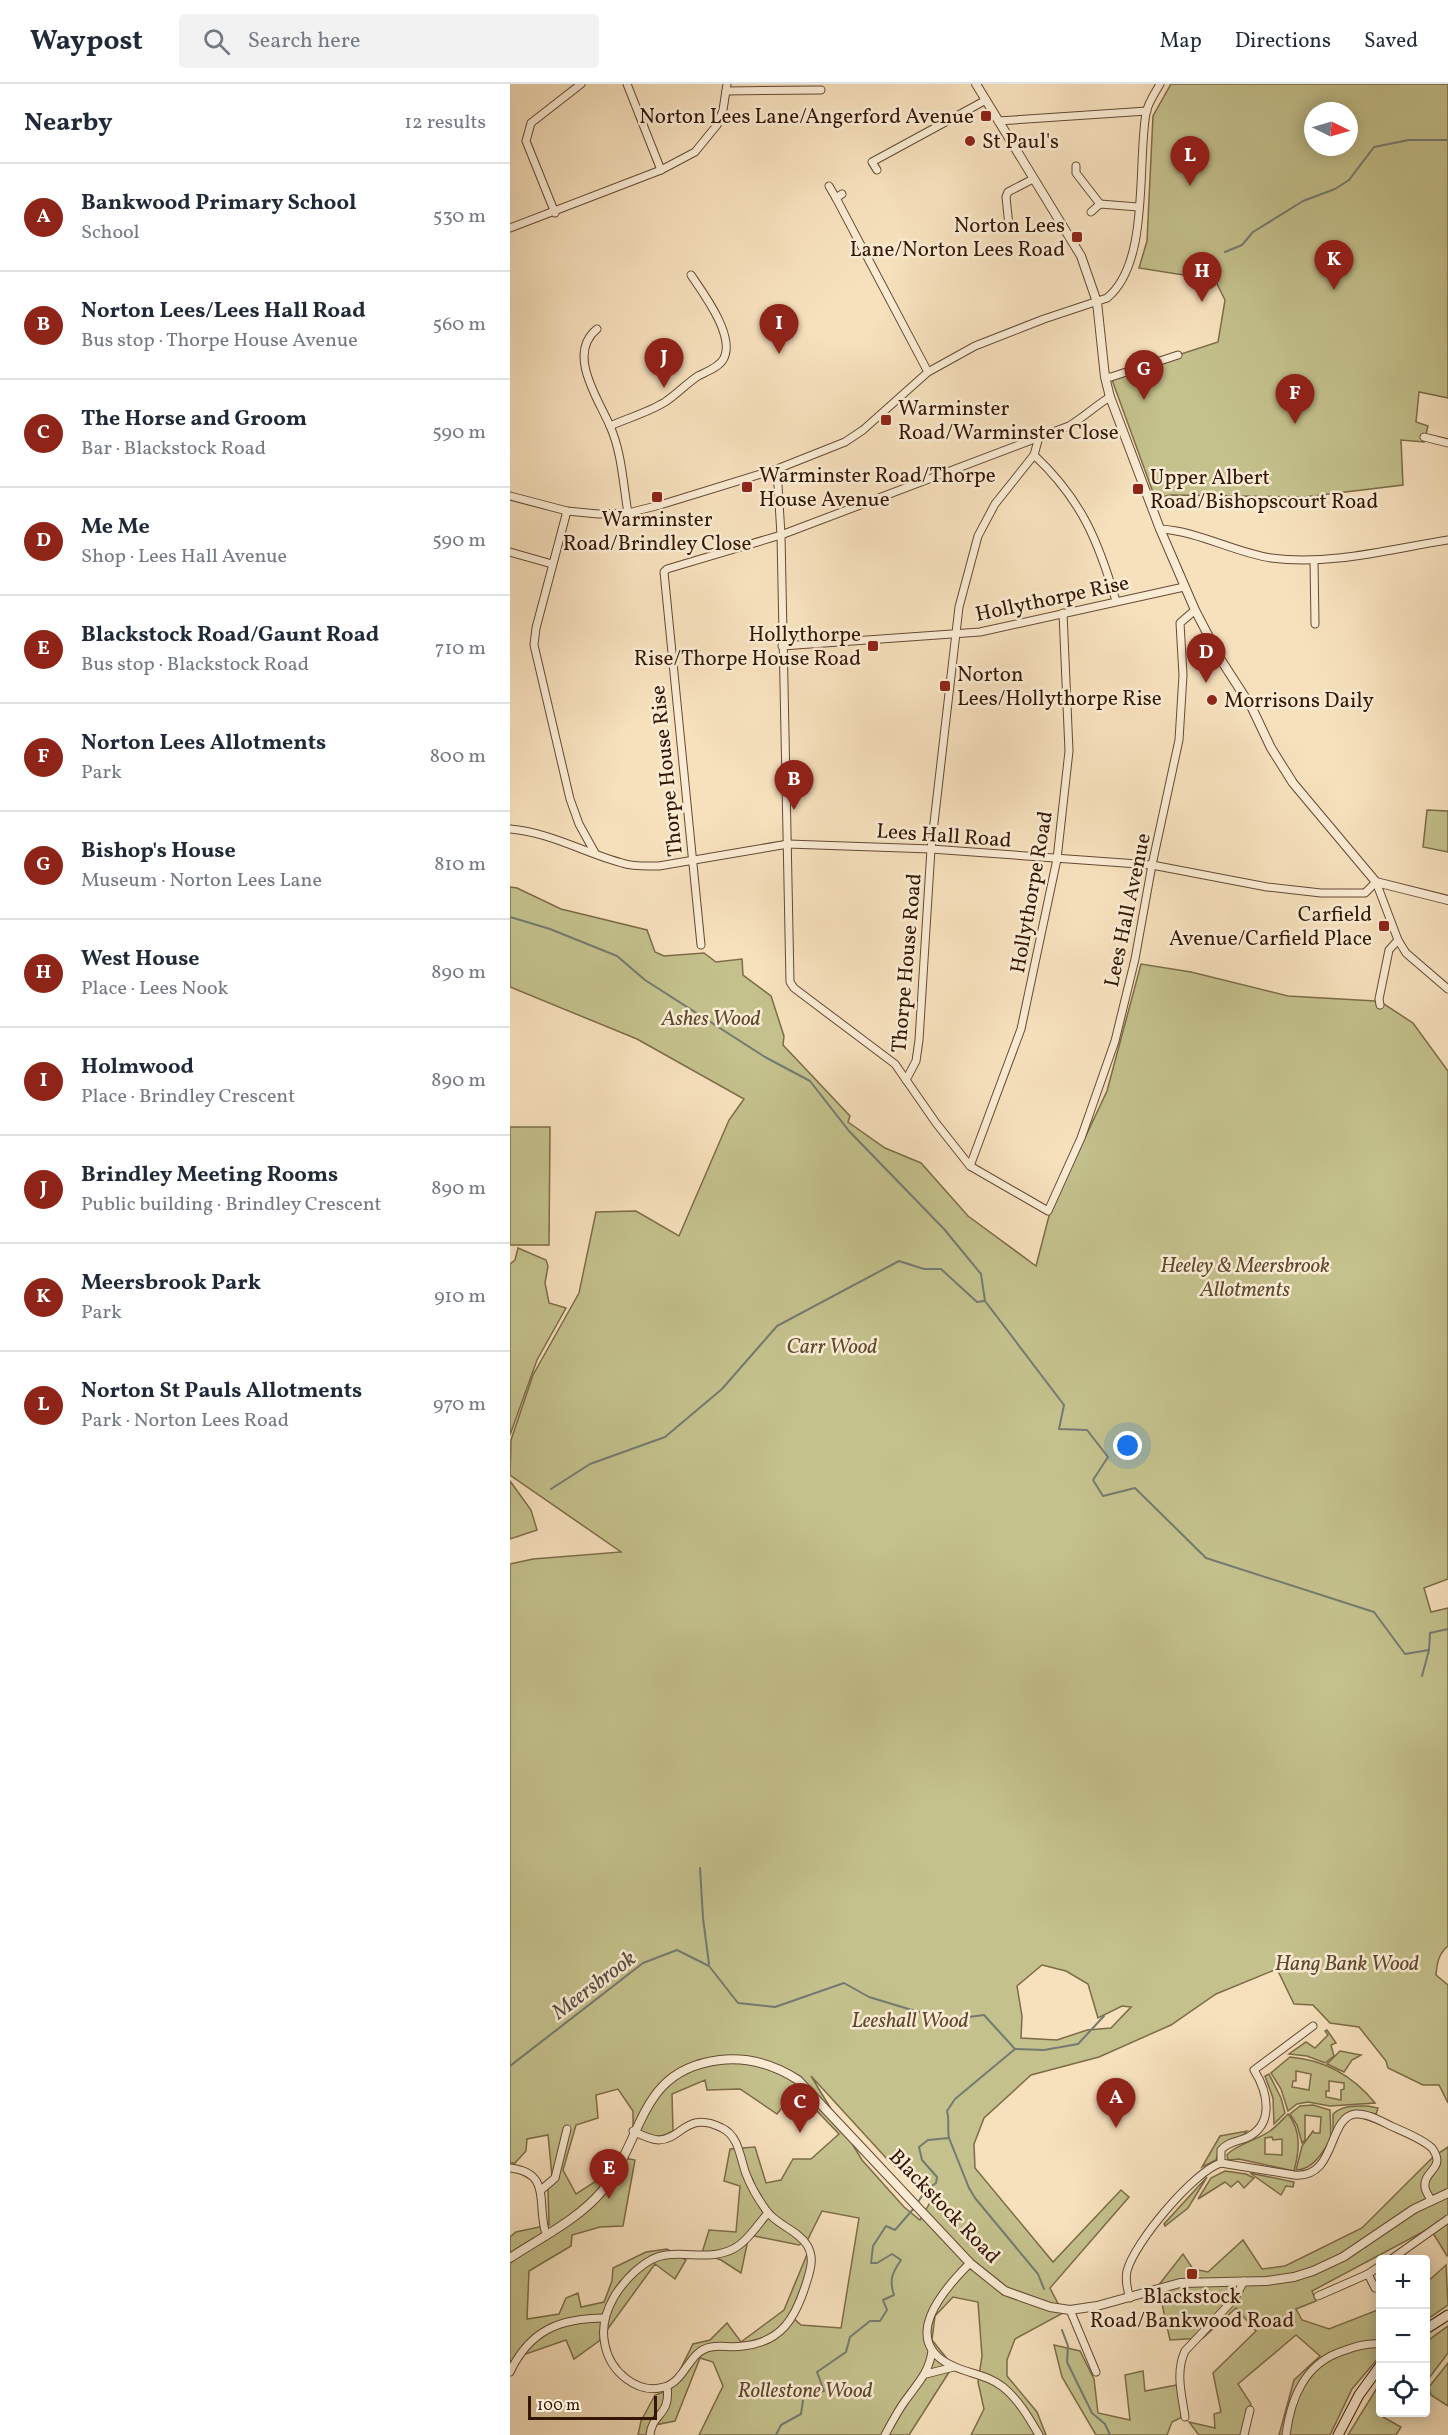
<!DOCTYPE html>
<html lang="en">
<head>
<meta charset="utf-8">
<style>
	:root { --surface:#fff; --page:#f2f2f3; --text:#1f2937; --muted:#747a83; --line:#e0e1e3; --accent:#8f2418 }
	body { margin:0; font-family:Vollkorn,serif; background:var(--page); color:var(--text) }
	.controls { position:absolute; right:18px; bottom:18px; display:grid; overflow:hidden; border-radius:6px; box-shadow:0 3px 15px #0003 }
	.controls button { width:54px; height:54px; display:grid; place-items:center; padding:0; border:0; border-bottom:2px solid var(--line); background:var(--surface); color:var(--text); font:30px sans-serif }
	.compass { position:absolute; left:794px; top:18px; width:54px; height:54px; border-radius:50%; background:var(--surface); box-shadow:0 3px 15px #0003; rotate:95deg }
	.scale { position:absolute; left:18px; bottom:15px; width:129px; box-sizing:border-box; padding-left:6px; border:3px solid #341605; border-top:0; font-size:16px; line-height:21px; white-space:nowrap; color:#341605; -webkit-text-stroke:4px #faecd4; paint-order:stroke }
	.you { position:absolute; left:618px; top:1362px; width:21px; height:21px; margin:-15px; border:4px solid #fff; border-radius:50%; background:#1a73e8; box-shadow:0 0 0 9px #1a73e833 }
	.badge { display:grid; place-items:center; width:39px; height:39px; border-radius:50%; background:var(--accent); color:#fff; font-size:20px; font-weight:700 }
	.pin { position:absolute; translate:-50% -50px; filter:drop-shadow(0 2px 3px #0008) }
	.pin::after { content:''; position:absolute; top:32px; width:21px; height:18px; background:inherit; clip-path:polygon(0 0,100% 0,50% 100%) }
	.list { margin:0; padding:0; list-style:none }
	h2 { display:flex; justify-content:space-between; align-items:center; height:78px; margin:0; padding:0 24px; font-size:26px }
	h2 small { font-size:20px; font-weight:400; color:var(--muted) }
	.list li { display:grid; grid-template-columns:39px 1fr auto; gap:18px; align-items:center; box-sizing:border-box; height:108px; padding:0 24px; border-top:2px solid var(--line) }
	.list b { display:block; font-size:22px; white-space:nowrap }
	.list p { margin:0; font-size:20px; white-space:nowrap; color:var(--muted) }
	.list em { font-size:20px; font-style:normal; color:var(--muted) }
	.icon { flex:none; width:33px; height:33px; fill:none; stroke:currentColor; stroke-width:2; stroke-linecap:round; stroke-linejoin:round }
	.map { position:relative; flex:none; width:938px; height:2351px; overflow:hidden }
	header { display:flex; align-items:center; gap:36px; box-sizing:border-box; height:84px; padding:0 30px; background:var(--surface); border-bottom:2px solid var(--line) }
	header strong { font-size:28px }
	nav { display:flex; gap:33px; margin-inline-start:auto; font-size:21px }
	.search { width:420px; height:54px; background:var(--page); display:flex; align-items:center; gap:15px; box-sizing:border-box; padding:0 21px; border-radius:6px; color:var(--muted); font-size:22px }
	main { display:flex }
	aside { flex:1; background:var(--surface) }
	.map>svg:first-child { display:block }
	.green { fill:#c4c18c; stroke:#7c6c48; stroke-width:1.5; fill-rule:evenodd }
	.lines { fill:none; stroke-linecap:round; stroke-linejoin:round }
	.stream { stroke:#747a71; stroke-width:2 }
	.minor-casing { stroke:#654933; stroke-width:9 }
	.tertiary-casing { stroke:#654933; stroke-width:10 }
	.secondary-casing { stroke:#341605; stroke-width:11 }
	.minor { stroke:#faecd4; stroke-width:7 }
	.tertiary { stroke:#faecd4; stroke-width:8 }
	.secondary { stroke:#faecd4; stroke-width:9 }
	.poi-dot { fill:#8f2418; stroke:#faecd4; stroke-width:2 }
	.labels { text-anchor:middle; stroke-width:5; stroke-linejoin:round; paint-order:stroke }
	.poi-label { font-size:21px; fill:#341605; stroke:#faecd4; text-anchor:start }
	.street-label { font-size:21px; fill:#341605; stroke:#faecd4 }
	.park-label { font-size:21px; font-style:italic; fill:#5f492e; stroke:#faecd4 }
	.water-label { font-size:22px; font-style:italic; fill:#595044; stroke:#faecd4 }
</style>
</head>
<body>
<header>
<strong>Waypost</strong>
<div class="search"><svg class="icon" aria-label="search" viewBox="0 0 24 24"><circle cx="10" cy="10" r="6"/><path d="M15 15l6 6"/></svg>Search here</div>
<nav><a>Map</a><a>Directions</a><a>Saved</a></nav>
</header>
<main>
<aside>
<h2>Nearby<small>12 results</small></h2>
<ul class="list">
<li><span class="badge">A</span><div><b>Bankwood Primary School</b><p>School</p></div><em>530 m</em></li>
<li><span class="badge">B</span><div><b>Norton Lees/Lees Hall Road</b><p>Bus stop · Thorpe House Avenue</p></div><em>560 m</em></li>
<li><span class="badge">C</span><div><b>The Horse and Groom</b><p>Bar · Blackstock Road</p></div><em>590 m</em></li>
<li><span class="badge">D</span><div><b>Me Me</b><p>Shop · Lees Hall Avenue</p></div><em>590 m</em></li>
<li><span class="badge">E</span><div><b>Blackstock Road/Gaunt Road</b><p>Bus stop · Blackstock Road</p></div><em>710 m</em></li>
<li><span class="badge">F</span><div><b>Norton Lees Allotments</b><p>Park</p></div><em>800 m</em></li>
<li><span class="badge">G</span><div><b>Bishop's House</b><p>Museum · Norton Lees Lane</p></div><em>810 m</em></li>
<li><span class="badge">H</span><div><b>West House</b><p>Place · Lees Nook</p></div><em>890 m</em></li>
<li><span class="badge">I</span><div><b>Holmwood</b><p>Place · Brindley Crescent</p></div><em>890 m</em></li>
<li><span class="badge">J</span><div><b>Brindley Meeting Rooms</b><p>Public building · Brindley Crescent</p></div><em>890 m</em></li>
<li><span class="badge">K</span><div><b>Meersbrook Park</b><p>Park</p></div><em>910 m</em></li>
<li><span class="badge">L</span><div><b>Norton St Pauls Allotments</b><p>Park · Norton Lees Road</p></div><em>970 m</em></li>
</ul>
</aside>
<div class="map">
<svg width="938" height="2351" viewBox="0 0 938 2351">
	<rect width="100%" height="100%" fill="#f7e1bd"/>
	<filter id="stains"><feTurbulence type="fractalNoise" baseFrequency=".00333" numOctaves="4"/><feColorMatrix values="0 0 0 0 .2 0 0 0 0 .09 0 0 0 0 .02 0 0 0 .5 -.17"/></filter>
	<radialGradient id="worn" r=".72"><stop offset=".6" stop-color="#630" stop-opacity="0"/><stop offset="1" stop-color="#630" stop-opacity=".3"/></radialGradient>
	<!-- green -->
	<g class="green">
		<path d="M661,0H938V314L909,308L906,338L918,342L914,358L891,356L893,401L794,413L661,411L645,414L601,293L708,258L715,216L705,196L629,184L637,157L643,32ZM803,27H839V63H803Z"/>
		<path d="M917,726L938,727V768L913,763Z"/>
		<path d="M0,803L7,804L51,825L137,846L145,868L154,872L194,869L206,878L232,875L233,891L261,912L274,952L273,961L340,1032L338,1038L375,1064L411,1079L458,1132L526,1182L540,1128L597,1007L631,880L681,888L778,912L865,917L870,920L871,918L903,939L938,987V1495L914,1504L921,1528L938,1524V1862C928,1870 927,1880 926,1891L938,1901V2019L929,2001H913L878,1984L876,1977L849,1943L820,1939L803,1921L784,1920L767,1885L706,1910L661,1941L589,1973L521,1991L474,2034L464,2060L465,2084L543,2178L611,2106L619,2113L540,2204L553,2229L505,2255L497,2276V2292L527,2328L536,2351H461L474,2325L468,2298L472,2272L468,2218L443,2213L425,2232L422,2256L443,2282L399,2351H189L213,2302L203,2278L190,2274L165,2337L145,2341L143,2351H128L131,2337L145,2311L160,2306L183,2260L200,2256L217,2239L231,2258L274,2226L298,2168L299,2184L280,2231L291,2241L331,2244L349,2134L312,2127L298,2155L289,2161L239,2151L231,2189L211,2176L192,2169L199,2146L226,2148L230,2102L214,2097L220,2065L245,2063L256,2099L271,2096L283,2075H301L329,2050L305,2025L277,2017L267,2030L230,2005L197,2006L195,1996L162,2010L163,2047C148,2056 139,2053 123,2047V2027L108,2005L86,2011L88,2034L66,2041L53,2086L66,2110L91,2094L105,2072L125,2076L113,2142L90,2143L62,2151L61,2162L19,2187L17,2235L49,2230L56,2214L68,2209L71,2223L94,2218L102,2197L103,2184L136,2168L157,2165L176,2176L165,2195L145,2180L89,2257L64,2275L56,2256L4,2274L0,2282V2153L6,2148L39,2141L38,2105L42,2092L38,2051L17,2055L16,2067L5,2079H0V1480L23,1475L111,1468L0,1391L1,1356L23,1291L69,1209L86,1128L126,1127L169,1152L219,1036L234,1015L127,955L0,903ZM532,1881L556,1887L578,1900L588,1934L612,1922L621,1923L601,1944L577,1946L547,1956L511,1954L512,1932L507,1902ZM301,1992L378,2076L422,2115L410,2136L394,2123L352,2076Z"/>
		<path d="M0,1043H40L39,1161H0Z"/>
		<path d="M8,1164L36,1176L38,1182L35,1199L39,1219L56,1224L27,1276L0,1351V1180L5,1176Z"/>
		<path d="M0,1397L21,1426L27,1446L0,1455Z"/>
		<path d="M817,1946L826,1959L821,1961L824,1972L815,1979L797,1972L779,1970L796,1958L805,1964L818,1951L815,1947Z"/>
		<path d="M830,1967L851,1971L842,1976L834,1988L817,1980Z"/>
		<path d="M780,1973C815,1976 844,1993 865,2019L820,2022L798,2018L787,2020L778,2027L771,2005L761,1989ZM786,1987L801,1990L799,2006L782,2003L783,1997H786ZM819,1997L834,1999V2005L831,2006V2016L816,2013V2007H819Z"/>
		<path d="M759,1990L771,2014L775,2029L764,2040L763,2014L755,1992Z"/>
		<path d="M803,2021L820,2026L821,2055C813,2068 803,2086 786,2086L792,2062L803,2047L804,2049H810L811,2033L795,2031V2056L792,2059L787,2041L780,2030L790,2022Z"/>
		<path d="M858,2022L868,2024L866,2030C841,2024 835,2027 823,2049V2030C832,2021 846,2022 858,2022Z"/>
		<path d="M778,2030C792,2047 789,2068 784,2087L729,2075L718,2076L717,2071C723,2062 749,2055 760,2047C766,2043 772,2036 778,2030ZM762,2053L763,2056L772,2055V2071L755,2070V2054Z"/>
		<path d="M737,2047L733,2052L709,2066L706,2076L692,2083L710,2052Z"/>
		<path d="M938,2063V2171L937,2172L920,2144L802,2207L806,2217L786,2225L792,2236L819,2245L870,2225V2272L842,2305L820,2351H769L784,2296L810,2272L786,2251L728,2300L741,2320L731,2351H689L679,2338L705,2344L704,2330L711,2328L703,2289L746,2247L726,2224L693,2254L660,2256L648,2202L673,2170L683,2185L698,2188L733,2156L752,2185L775,2182L852,2144L923,2073Z"/>
		<path d="M715,2087L736,2090L744,2094L734,2104L728,2097L721,2103L715,2098L688,2115L701,2094Z"/>
		<path d="M740,2089L784,2098L783,2103L776,2102L771,2111Z"/>
		<path d="M697,2093L678,2124L655,2142L654,2140Z"/>
		<path d="M936,2181L938,2221L916,2236V2199Z"/>
		<path d="M938,2242V2269L916,2298V2258Z"/>
		<path d="M544,2261L570,2267L584,2295L588,2329L620,2336L615,2291L633,2287L635,2307L667,2301L672,2333L662,2338L657,2351H586L552,2293Z"/>
		<path d="M938,2279V2322L921,2311L919,2303Z"/>
		<path d="M870,2299V2328L876,2329L873,2333L891,2343L886,2351H838Z"/>
	</g>
	<g class="lines">
		<!-- stream -->
		<g class="stream">
			<path d="M715,168L732,161L743,148L793,117L825,105L839,96L864,63L899,56H938"/>
			<path d="M0,833L40,845L107,872L135,896L255,973L300,997L339,1047L434,1145L471,1190L475,1217L554,1321L549,1345L577,1346L598,1373L583,1396L593,1412L625,1404L696,1474L864,1528L895,1570L919,1566"/>
			<path d="M41,1405L80,1380L155,1353L212,1305L267,1242L389,1177L414,1185H431L467,1218L474,1217"/>
			<path d="M912,1592L919,1566L920,1549L938,1545"/>
			<path d="M190,1784L193,1834L199,1880"/>
			<path d="M0,1982L133,1879L167,1866L199,1882L228,1919L265,1923L334,1899L359,1913L435,1936L474,1931L505,1965"/>
			<path d="M439,2054L459,2104L465,2114L528,2190L534,2205"/>
			<path d="M408,2118L416,2106L426,2099L427,2093L412,2076L409,2063L418,2056L439,2054C437,2044 440,2037 437,2027L445,2015L505,1965L534,1966L568,1960L594,1932"/>
			<path d="M552,2246L558,2262L557,2278L582,2329L595,2340L600,2351"/>
			<path d="M266,2351L271,2341L291,2330L294,2310L314,2307L307,2288L336,2268L340,2253L360,2237H370L377,2226L373,2216L384,2211C379,2196 382,2189 391,2176L382,2170L367,2179H361L363,2162L376,2142L385,2146L405,2123"/>
		</g>
		<!-- minor casing -->
		<g class="minor-casing">
			<g id="minor">
				<path d="M117,0L151,86"/>
				<path d="M216,7L311,6"/>
				<path d="M488,37L637,27"/>
				<path d="M566,82V89L590,120"/>
				<path d="M367,86L362,78L476,16"/>
				<path d="M319,102L326,114"/>
				<path d="M332,110L326,114L418,288"/>
				<path d="M581,128L590,120L628,123"/>
				<path d="M45,129L16,57L21,39L71,0"/>
				<path d="M499,142L496,113L498,108L523,95"/>
				<path d="M0,144L151,86L185,68L207,41L213,26L217,0"/>
				<path d="M87,245C56,270 89,316 100,342C112,369 113,400 118,429"/>
				<path d="M595,293H601L668,271"/>
				<path d="M100,342C118,334 139,328 155,318C167,310 176,300 188,292C196,288 210,283 214,274C225,251 193,209 181,191"/>
				<path d="M914,353L938,359"/>
				<path d="M524,371C571,415 588,456 606,517"/>
				<path d="M267,385L271,451L280,898L284,904L385,980L426,1039L460,1082L538,1127L571,1054L605,957L625,875L642,781L669,656L673,591L670,539L685,526"/>
				<path d="M0,412L57,427L88,430L118,429L150,421L267,385L335,358L353,346L418,288L465,262L534,235L597,214C640,179 627,81 636,29C638,19 645,9 650,0"/>
				<path d="M57,427L26,544L24,561L60,715L69,740L85,769"/>
				<path d="M650,445C688,447 723,468 761,474C820,482 880,465 938,456"/>
				<path d="M0,468L42,480"/>
				<path d="M804,477L805,540"/>
				<path d="M272,562L470,548L674,503"/>
				<path d="M0,745C39,748 75,769 112,779C124,783 137,782 149,782L278,760L421,765L642,781L757,803L811,809H855L866,798"/>
				<path d="M866,798L888,856L896,869L938,905"/>
				<path d="M191,861L154,488L157,485L271,451L559,342C574,333 585,322 600,313"/>
				<path d="M870,921L869,915L879,866L888,856"/>
				<path d="M396,996L406,977L409,956L421,765L449,523L468,452L485,420L524,371L529,353"/>
				<path d="M460,1082L511,945L547,775L559,667L553,529"/>
				<path d="M123,2047C131,2051 141,2056 149,2056C172,2055 177,2026 212,2044C229,2052 230,2074 236,2090C241,2103 248,2115 256,2126C266,2141 288,2146 297,2161C305,2174 300,2187 296,2200C285,2235 271,2258 233,2262C222,2264 211,2261 201,2263C178,2267 176,2297 154,2303C127,2311 100,2287 95,2261C91,2244 96,2227 104,2213C114,2196 136,2173 156,2171C179,2168 201,2176 223,2165C237,2158 248,2140 258,2129"/>
				<path d="M711,2079V2066C718,2058 726,2058 736,2054C765,2041 758,2008 744,1986L803,1942"/>
				<path d="M0,2084C43,2089 26,2121 36,2150"/>
				<path d="M31,2106L45,2094L57,2045"/>
				<path d="M880,2176L938,2135"/>
				<path d="M460,2179C435,2204 387,2257 443,2282C460,2290 478,2291 493,2303C509,2316 519,2334 529,2351"/>
				<path d="M858,2190L865,2204"/>
				<path d="M808,2212L858,2190L870,2182"/>
				<path d="M620,2214C617,2205 615,2197 617,2187C624,2159 684,2087 711,2079L784,2091C827,2095 817,2034 845,2030C857,2029 871,2037 881,2042C894,2048 911,2054 922,2064C937,2085 913,2086 915,2103C915,2107 919,2112 921,2116"/>
				<path d="M560,2226L586,2288"/>
				<path d="M0,2288C20,2246 50,2234 95,2234"/>
				<path d="M416,2290L444,2283"/>
				<path d="M675,2333C672,2311 665,2289 675,2267L725,2214L734,2197"/>
				<path d="M140,2351C142,2329 161,2332 157,2303"/>
				<path d="M375,2351C381,2340 387,2328 395,2317C407,2300 419,2289 422,2267"/>
				<path d="M734,2351L740,2326"/>
				<path d="M776,2351C781,2313 795,2279 833,2267C846,2262 857,2259 870,2260"/>
			</g>
		</g>
		<!-- tertiary casing -->
		<g class="tertiary-casing">
			<g id="tertiary">
				<path d="M466,0L571,172L587,218L595,293L600,313L650,445L685,526L711,576L742,624L761,664L783,699L866,798L938,816"/>
				<path d="M0,2174C30,2154 69,2135 92,2107C135,2055 127,1986 210,1976C238,1973 265,1981 288,1996L460,2179L495,2207L540,2223L560,2226L587,2222L670,2199L757,2197L784,2193L803,2187L833,2173L904,2125L938,2109"/>
			</g>
		</g>
		<!-- secondary casing -->
		<g class="secondary-casing">
			<g id="secondary">
				<path d="M916,2245L938,2231"/>
				<path d="M828,2351L849,2311L870,2282"/>
			</g>
		</g>
		<!-- minor -->
		<use href="#minor" class="minor"/>
		<!-- tertiary -->
		<use href="#tertiary" class="tertiary"/>
		<!-- secondary -->
		<use href="#secondary" class="secondary"/>
	</g>
	<!-- markers -->
	<g class="poi-dot">
		<rect x="470" y="26" width="12" height="12" rx="3"/>
		<circle cx="460" cy="57" r="6"/>
		<rect x="561" y="147" width="12" height="12" rx="3"/>
		<rect x="370" y="330" width="12" height="12" rx="3"/>
		<rect x="231" y="397" width="12" height="12" rx="3"/>
		<rect x="622" y="399" width="12" height="12" rx="3"/>
		<rect x="141" y="407" width="12" height="12" rx="3"/>
		<rect x="357" y="556" width="12" height="12" rx="3"/>
		<rect x="429" y="596" width="12" height="12" rx="3"/>
		<circle cx="702" cy="616" r="6"/>
		<rect x="868" y="836" width="12" height="12" rx="3"/>
		<rect x="676" y="2184" width="12" height="12" rx="3"/>
	</g>
	<g class="labels">
		<!-- poi labels -->
		<g class="poi-label">
			<text x="464" y="39" text-anchor="end">Norton Lees Lane/Angerford Avenue</text>
			<text x="472" y="64">St Paul's</text>
			<text x="555" y="148" text-anchor="end">Norton Lees<tspan x="555" dy="24">Lane/Norton Lees Road</tspan></text>
			<text x="388" y="331">Warminster<tspan x="388" dy="24">Road/Warminster Close</tspan></text>
			<text x="249" y="398">Warminster Road/Thorpe<tspan x="249" dy="24">House Avenue</tspan></text>
			<text x="640" y="400">Upper Albert<tspan x="640" dy="24">Road/Bishopscourt Road</tspan></text>
			<text x="147" y="442" text-anchor="middle">Warminster<tspan x="147" dy="24">Road/Brindley Close</tspan></text>
			<text x="351" y="557" text-anchor="end">Hollythorpe<tspan x="351" dy="24">Rise/Thorpe House Road</tspan></text>
			<text x="447" y="597">Norton<tspan x="447" dy="24">Lees/Hollythorpe Rise</tspan></text>
			<text x="714" y="623">Morrisons Daily</text>
			<text x="862" y="837" text-anchor="end">Carfield<tspan x="862" dy="24">Avenue/Carfield Place</tspan></text>
			<text x="682" y="2219" text-anchor="middle">Blackstock<tspan x="682" dy="24">Road/Bankwood Road</tspan></text>
		</g>
		<!-- street labels -->
		<g class="street-label">
			<text transform="translate(542 514) rotate(-12)" y="7">Hollythorpe Rise</text>
			<text transform="translate(156 687) rotate(-96)" y="7">Thorpe House Rise</text>
			<text transform="translate(434 751) rotate(4)" y="7">Lees Hall Road</text>
			<text transform="translate(521 808) rotate(-80)" y="7">Hollythorpe Road</text>
			<text transform="translate(617 826) rotate(-78)" y="7">Lees Hall Avenue</text>
			<text transform="translate(396 879) rotate(-85)" y="7">Thorpe House Road</text>
			<text transform="translate(435 2122) rotate(46)" y="7">Blackstock Road</text>
		</g>
		<!-- park labels -->
		<g class="park-label">
			<text x="201" y="941">Ashes Wood</text>
			<text x="735" y="1188">Heeley &amp; Meersbrook<tspan x="735" dy="24">Allotments</tspan></text>
			<text x="322" y="1269">Carr Wood</text>
			<text x="837" y="1886">Hang Bank Wood</text>
			<text x="400" y="1943">Leeshall Wood</text>
			<text x="295" y="2313">Rollestone Wood</text>
		</g>
		<!-- water labels -->
		<g class="water-label">
			<text transform="translate(83 1900) rotate(-37)" y="8">Meersbrook</text>
		</g>
	</g>
	<rect width="100%" height="100%" filter="url(#stains)"/>
	<rect width="100%" height="100%" fill="url(#worn)"/>
</svg>
<div class="controls">
<button>+</button>
<button>−</button>
<button><svg class="icon" aria-label="locate" viewBox="0 0 24 24"><circle cx="12" cy="12" r="6"/><path d="M12 2v4M12 18v4M2 12h4M18 12h4"/></svg></button>
</div>
<svg class="compass" viewBox="-18 -18 36 36"><path d="M0-13l5 13h-10z" fill="#e53935"/><path d="M0 13l5-13h-10z" fill="#747a83"/></svg>
<div class="scale">100 m</div>
<div class="you"></div>
<div class="pin badge" style="left:606px;top:2044px">A</div>
<div class="pin badge" style="left:284px;top:726px">B</div>
<div class="pin badge" style="left:290px;top:2049px">C</div>
<div class="pin badge" style="left:696px;top:599px">D</div>
<div class="pin badge" style="left:99px;top:2115px">E</div>
<div class="pin badge" style="left:785px;top:340px">F</div>
<div class="pin badge" style="left:634px;top:316px">G</div>
<div class="pin badge" style="left:692px;top:218px">H</div>
<div class="pin badge" style="left:269px;top:270px">I</div>
<div class="pin badge" style="left:154px;top:304px">J</div>
<div class="pin badge" style="left:824px;top:206px">K</div>
<div class="pin badge" style="left:680px;top:102px">L</div>
</div>
</main>
</body>
</html>
